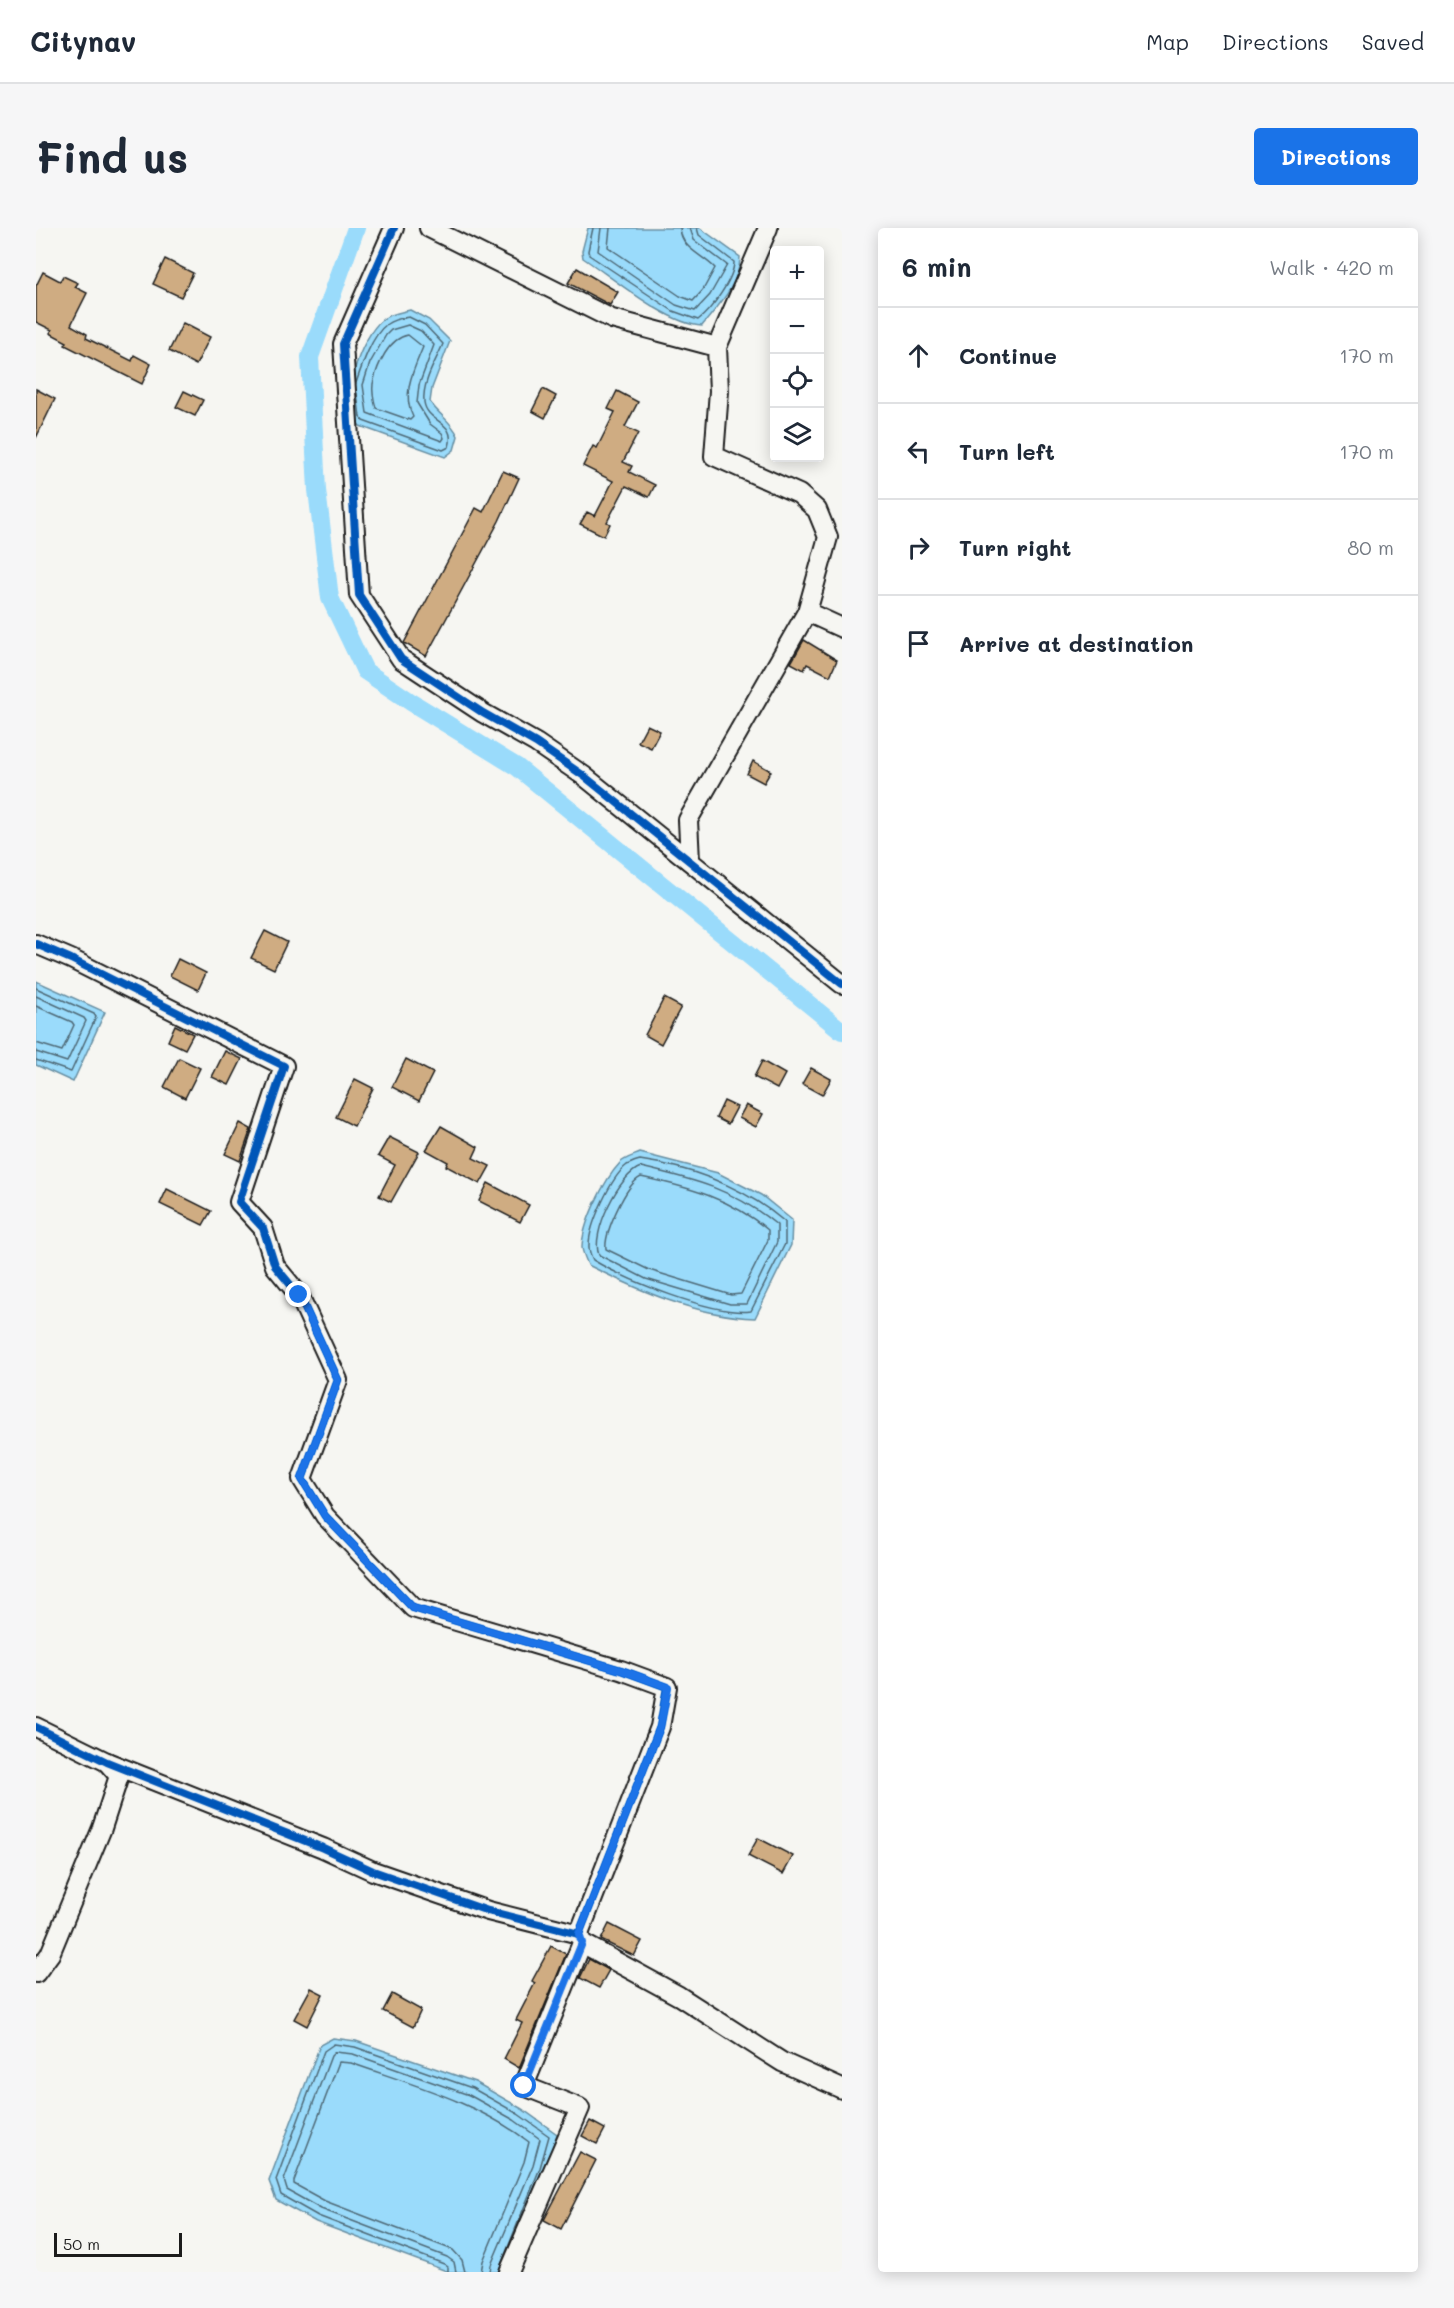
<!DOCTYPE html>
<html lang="en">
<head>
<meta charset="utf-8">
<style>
	:root { --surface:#fff; --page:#f6f6f7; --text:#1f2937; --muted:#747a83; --line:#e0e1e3; --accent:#1a73e8 }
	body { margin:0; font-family:Mali,sans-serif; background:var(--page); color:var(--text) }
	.controls { position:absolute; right:18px; top:18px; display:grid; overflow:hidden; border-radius:6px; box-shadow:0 3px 15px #0003 }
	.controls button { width:54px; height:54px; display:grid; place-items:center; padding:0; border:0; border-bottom:2px solid var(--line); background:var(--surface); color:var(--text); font:30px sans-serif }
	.scale { position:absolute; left:18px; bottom:15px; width:128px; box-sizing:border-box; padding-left:6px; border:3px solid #1c1c1c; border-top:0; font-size:16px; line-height:21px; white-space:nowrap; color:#1c1c1c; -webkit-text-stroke:4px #f6f6f2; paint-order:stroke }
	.stop { position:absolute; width:18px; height:18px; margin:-14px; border:4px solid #1a73e8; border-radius:50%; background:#fff }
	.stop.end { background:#1a73e8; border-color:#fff; box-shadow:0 2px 6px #0008 }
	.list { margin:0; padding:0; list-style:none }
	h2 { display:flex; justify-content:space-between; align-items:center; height:78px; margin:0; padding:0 24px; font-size:26px }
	h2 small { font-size:20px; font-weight:400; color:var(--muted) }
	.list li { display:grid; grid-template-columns:39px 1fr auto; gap:18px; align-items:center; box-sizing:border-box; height:96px; padding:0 24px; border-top:2px solid var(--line) }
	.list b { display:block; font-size:22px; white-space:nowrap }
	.list em { font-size:20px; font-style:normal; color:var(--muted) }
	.icon { flex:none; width:33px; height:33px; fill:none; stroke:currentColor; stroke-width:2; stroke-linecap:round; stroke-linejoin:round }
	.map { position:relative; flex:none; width:806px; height:2044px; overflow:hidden; border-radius:6px }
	header { display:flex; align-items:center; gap:36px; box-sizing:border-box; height:84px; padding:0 30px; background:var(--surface); border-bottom:2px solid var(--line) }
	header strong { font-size:28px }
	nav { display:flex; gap:33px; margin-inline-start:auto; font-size:21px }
	.intro { display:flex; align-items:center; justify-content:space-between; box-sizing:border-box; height:144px; padding:0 36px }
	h1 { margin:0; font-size:42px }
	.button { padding:15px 27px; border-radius:6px; background:var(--accent); color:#fff; font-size:21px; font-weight:700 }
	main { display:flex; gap:36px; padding:0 36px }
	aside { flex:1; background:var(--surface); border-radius:6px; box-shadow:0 3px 15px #0003 }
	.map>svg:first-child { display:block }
	.water { fill:#9adbfb; stroke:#688fa2; stroke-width:1.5 }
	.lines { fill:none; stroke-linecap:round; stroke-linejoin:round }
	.shore { stroke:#4e6875; stroke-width:1.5 }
	.canal { stroke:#9adbfb; stroke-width:18 }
	.building { fill:#cfac82; stroke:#1c1c1c; stroke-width:1.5 }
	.street-casing { stroke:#1c1c1c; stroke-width:22 }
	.street { stroke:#f6f6f2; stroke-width:18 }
	.cycleway-casing { stroke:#f6f6f2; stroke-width:11 }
	.cycleway { stroke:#0057b8; stroke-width:8 }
	.route { stroke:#1a73e8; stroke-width:8 }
</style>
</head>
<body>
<header>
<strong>Citynav</strong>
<nav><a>Map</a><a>Directions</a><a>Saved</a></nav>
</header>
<div class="intro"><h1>Find us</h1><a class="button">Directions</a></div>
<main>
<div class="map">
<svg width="806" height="2044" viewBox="0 0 806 2044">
	<rect width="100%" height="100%" fill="#f6f6f2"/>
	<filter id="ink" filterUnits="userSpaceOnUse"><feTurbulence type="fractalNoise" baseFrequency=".0167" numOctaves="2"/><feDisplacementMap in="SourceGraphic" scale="12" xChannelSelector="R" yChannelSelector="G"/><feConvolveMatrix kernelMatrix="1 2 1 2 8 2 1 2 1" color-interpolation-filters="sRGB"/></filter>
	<g filter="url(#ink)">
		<!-- water -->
		<g class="water">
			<path d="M552,0H664L704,29C704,56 682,78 666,98C631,96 577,50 547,30L546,23Z"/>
			<path d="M374,82L393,92L414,113L396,160L394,174C403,187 416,194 422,208L418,222L409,229L324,198C300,176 325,108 347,91C354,86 366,84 374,82Z"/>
			<path d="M0,753L69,784L37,854L0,837Z"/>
			<path d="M604,925L682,945L725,967L756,992L755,1017L719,1090C661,1088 604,1063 552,1037C550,1032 547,1026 546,1020C546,996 568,952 584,935C589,930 597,928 604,925Z"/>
			<path d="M297,1810L320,1813L439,1854L486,1881L521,1906L510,1941L467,2044H413L280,1994L240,1972L233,1953L284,1817Z"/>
		</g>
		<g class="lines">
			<!-- shore -->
			<g class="shore">
				<path d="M557,0L552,23L553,27L637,83L662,92C675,82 698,51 698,34L663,7L661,0"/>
				<path d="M565,0L562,23L640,77L659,83L674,67L691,37L658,12L654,0"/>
				<path d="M574,0L572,19L644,68L657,73L667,62L679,40C666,26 645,21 644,0"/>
				<path d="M372,97L385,103L398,117L383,157L381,175L394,196L406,205L408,210L406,213L331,185L327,157L334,135L350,107L355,102Z"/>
				<path d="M372,107L387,119C378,141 365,166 377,189L374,192L340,180C338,173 336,163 337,156C341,137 353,110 372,107Z"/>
				<path d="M320,155C326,137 336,107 351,96C356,92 366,90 373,89L389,97L407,116C400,133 386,154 388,174C391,196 421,192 413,219L407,222L327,193L324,189L321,165"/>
				<path d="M0,760L58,786L60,789L35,844L0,832"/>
				<path d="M0,768L48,790L50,793L31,834L0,824"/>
				<path d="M0,778L36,794L38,797L26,823L0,815"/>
				<path d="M604,932C658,940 708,959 749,994V1016L715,1083C678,1088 590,1052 557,1032C555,1028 553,1024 553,1019C552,999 575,949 591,937C595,935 599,933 604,932Z"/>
				<path d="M605,939C660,952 697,961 741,997V1014L711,1076H694L610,1051L563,1027C554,1006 583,946 605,939Z"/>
				<path d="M605,949C652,959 694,970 732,1002V1012L705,1066L695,1067L613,1042L570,1021C568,1005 590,956 605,949Z"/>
				<path d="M412,2044V2039L408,2036L282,1988L245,1967L240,1952L288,1823L298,1816L319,1819L436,1860L482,1886L513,1908L504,1940L462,2044"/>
				<path d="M420,2044L418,2034L411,2029L285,1981L251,1962L248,1952L295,1828L299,1824L317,1826L433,1867L478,1892L504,1911L497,1937L455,2037L454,2044"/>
				<path d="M429,2044L426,2032L417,2022L289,1973L258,1956V1953L303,1834L315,1835C377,1857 441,1874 493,1914L488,1934L447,2033L445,2044"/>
			</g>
			<!-- canal -->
			<path class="canal" d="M320,0L274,129L281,262L294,370L329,443L375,474L481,539L806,803"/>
		</g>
		<!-- building -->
		<g class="building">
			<path d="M129,31L157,45L145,69L117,56Z"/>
			<path d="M541,40L582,64L574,77L532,55Z"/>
			<path d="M7,44L24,53L27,48L42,55L39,59L51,65L35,97L51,106L50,110L96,133L98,127L115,136L106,156L29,117L31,114L14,105L16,102L0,94V58Z"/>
			<path d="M147,95L174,109L160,137L133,123Z"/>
			<path d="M0,161L19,171L0,210Z"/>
			<path d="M507,161L520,168L509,190L496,183Z"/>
			<path d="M148,163L167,172L159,188L140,179Z"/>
			<path d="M581,163L602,174L589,199L602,205L587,234L596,238L593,244L619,257L613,269L590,258L571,294L574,296L568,308L544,296L551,284L559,288L577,253L547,238L557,218L561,220L579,184L572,181Z"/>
			<path d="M467,243L483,250L463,293L390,428L368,415L440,280L447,284Z"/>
			<path d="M768,412L801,432L794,448L771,436L768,442L755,435Z"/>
			<path d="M611,497L624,503L615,520L602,514Z"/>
			<path d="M717,533L735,543L728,555L711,546Z"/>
			<path d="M229,703L251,714L238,741L215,730Z"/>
			<path d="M142,731L170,745L162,762L134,748Z"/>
			<path d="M628,770L645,779L625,816L609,807Z"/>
			<path d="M139,797L157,806L149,821L132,813Z"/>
			<path d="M189,823L206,831L193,857L176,849Z"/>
			<path d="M143,830L164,840L149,870L128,859Z"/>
			<path d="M370,831L397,845L383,873L356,859Z"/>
			<path d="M726,833L749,846L741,861L718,849Z"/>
			<path d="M775,840L795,851L786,867L766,856Z"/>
			<path d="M319,851L337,860L318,898L300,889Z"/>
			<path d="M688,873L701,879L692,896L680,890Z"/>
			<path d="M710,877L727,886L720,899L703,890Z"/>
			<path d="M204,895L215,901L204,933L189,926Z"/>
			<path d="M405,898L442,919L437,930L454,938L444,956L410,938L412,934L390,922Z"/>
			<path d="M353,909L383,924L355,974L343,968L359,937L342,928Z"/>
			<path d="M452,955L493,977L484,994L443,973Z"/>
			<path d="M131,961L175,983L167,997L124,976Z"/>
			<path d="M722,1610L757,1628L747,1646L712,1628Z"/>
			<path d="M573,1696L606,1713L598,1728L565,1712Z"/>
			<path d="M515,1718L530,1726L483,1840L468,1831L486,1795L480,1792L499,1755L496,1753Z"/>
			<path d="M553,1731L573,1742L563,1760L544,1750Z"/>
			<path d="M275,1760L287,1766L271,1798L258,1791Z"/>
			<path d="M356,1766L385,1782L377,1799L347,1783Z"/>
			<path d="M554,1893L569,1901L561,1916L546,1908Z"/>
			<path d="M544,1924L560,1932L525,2001L508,1992Z"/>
		</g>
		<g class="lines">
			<!-- street casing -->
			<g class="street-casing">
				<g id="street">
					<path d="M358,0L307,116L323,367L365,431L447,485L500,515L548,548L806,756"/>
					<path d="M393,0L576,91L681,119L683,163L678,228L763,266L781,282L792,309L771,384L652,592L654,633"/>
					<path d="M681,119L732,0"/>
					<path d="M771,384L806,400"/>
					<path d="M0,716L35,731L248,838L203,974L227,1000L239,1038L263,1067L302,1152L266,1251L289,1288L377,1380L585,1442L631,1459L624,1499L543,1706L452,1683L337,1643L287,1620L71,1534L0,1499"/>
					<path d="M546,1715L643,1768L746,1834L806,1861"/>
					<path d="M0,1745L14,1726L66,1600L83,1548L71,1534"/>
					<path d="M473,2044L544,1880L488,1858L546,1715L543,1706"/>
				</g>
			</g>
			<!-- street -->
			<use href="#street" class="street"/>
			<!-- cycleway casing -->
			<g class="cycleway-casing">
				<g id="cycleway">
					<path d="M358,0L307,116L323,367L365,431L447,485L500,515L548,548L806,756"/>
					<path d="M0,716L35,731L248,838L203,974L227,1000L239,1038L263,1067L302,1152L266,1251L289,1288L377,1380L585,1442L631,1459L624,1499L543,1706L452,1683L337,1643L287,1620L71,1534L0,1499"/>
				</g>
			</g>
			<!-- cycleway -->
			<use href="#cycleway" class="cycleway"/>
		</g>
	</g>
	<g class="lines" filter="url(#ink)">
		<!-- route -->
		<path class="route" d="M263,1067L302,1152L266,1251L289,1288L377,1380L585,1442L632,1459L624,1499L543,1706L546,1715L488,1858"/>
	</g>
</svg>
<div class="controls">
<button>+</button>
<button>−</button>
<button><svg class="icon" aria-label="locate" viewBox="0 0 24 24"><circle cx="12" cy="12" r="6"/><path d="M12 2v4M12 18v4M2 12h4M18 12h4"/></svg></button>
<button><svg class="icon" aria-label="layers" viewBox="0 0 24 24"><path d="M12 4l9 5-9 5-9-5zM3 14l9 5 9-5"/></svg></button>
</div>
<div class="scale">50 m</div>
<div class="stop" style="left:488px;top:1858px"></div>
<div class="stop end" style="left:263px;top:1067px"></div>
</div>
<aside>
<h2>6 min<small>Walk · 420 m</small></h2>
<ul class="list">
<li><svg class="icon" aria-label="ahead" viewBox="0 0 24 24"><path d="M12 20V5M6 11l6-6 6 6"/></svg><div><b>Continue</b></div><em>170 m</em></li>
<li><svg class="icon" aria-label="left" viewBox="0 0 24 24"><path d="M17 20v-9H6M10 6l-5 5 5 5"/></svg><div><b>Turn left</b></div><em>170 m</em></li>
<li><svg class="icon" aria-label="right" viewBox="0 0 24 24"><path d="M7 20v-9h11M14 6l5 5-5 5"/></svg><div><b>Turn right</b></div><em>80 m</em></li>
<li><svg class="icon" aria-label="arrive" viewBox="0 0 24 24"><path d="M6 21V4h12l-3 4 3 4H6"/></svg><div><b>Arrive at destination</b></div></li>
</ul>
</aside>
</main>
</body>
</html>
